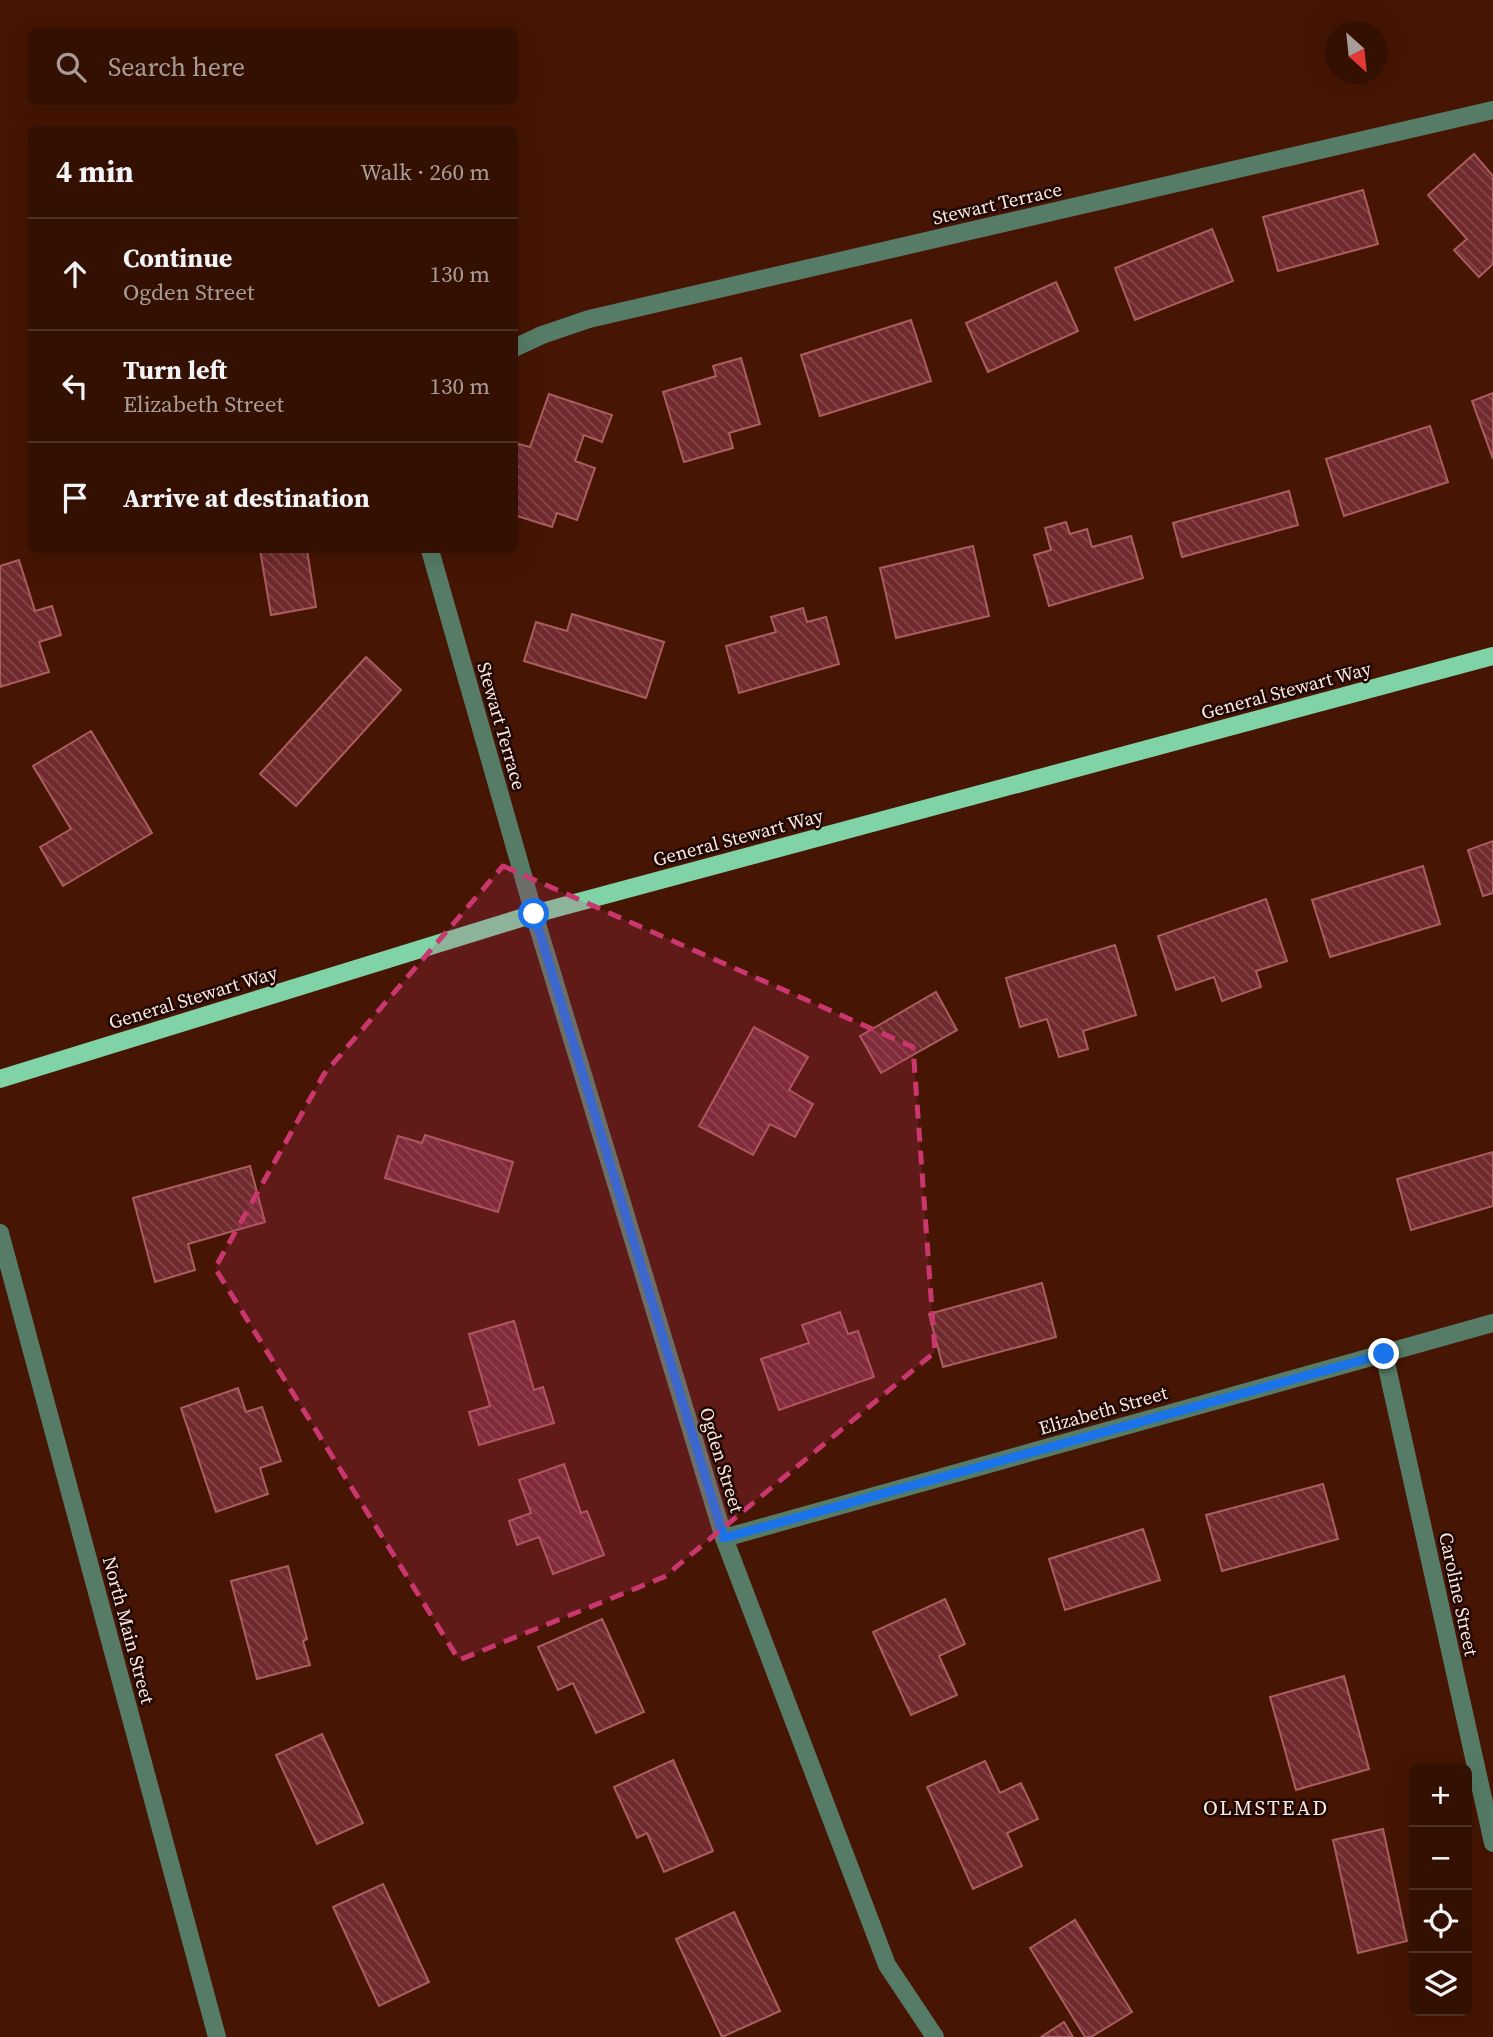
<!DOCTYPE html>
<html lang="en">
<head>
<meta charset="utf-8">
<style>
	:root { --surface:#341002; --page:#3f1e11; --text:#f1f3f6; --muted:#a99d99; --line:#4e3024 }
	body { margin:0; font-family:"Source Serif 4",serif; background:var(--page); color:var(--text) }
	.controls { position:absolute; right:21px; bottom:21px; display:grid; overflow:hidden; border-radius:10px; box-shadow:0 7px 28px #0002 }
	.controls button { width:63px; height:63px; display:grid; place-items:center; padding:0; border:0; border-bottom:2px solid var(--line); background:var(--surface); color:var(--text); font:35px sans-serif }
	.compass { position:absolute; left:1325px; top:21px; width:63px; height:63px; border-radius:50%; background:var(--surface); box-shadow:0 7px 28px #0002; rotate:153deg }
	.stop { position:absolute; width:21px; height:21px; margin:-16px; border:5px solid #1a73e8; border-radius:50%; background:#fff }
	.stop.end { background:#1a73e8; border-color:#fff; box-shadow:0 2px 7px #0008 }
	.list { margin:0; padding:0; list-style:none }
	h2 { display:flex; justify-content:space-between; align-items:center; height:91px; margin:0; padding:0 28px; font-size:30px }
	h2 small { font-size:23px; font-weight:400; color:var(--muted) }
	.list li { display:grid; grid-template-columns:46px 1fr auto; gap:21px; align-items:center; box-sizing:border-box; height:112px; padding:0 28px; border-top:2px solid var(--line) }
	.list b { display:block; font-size:26px; white-space:nowrap }
	.list p { margin:0; font-size:23px; white-space:nowrap; color:var(--muted) }
	.list em { font-size:23px; font-style:normal; color:var(--muted) }
	.icon { flex:none; width:38px; height:38px; fill:none; stroke:currentColor; stroke-width:2; stroke-linecap:round; stroke-linejoin:round }
	.map { position:relative; flex:none; width:1493px; height:2037px; overflow:hidden }
	.search { position:absolute; background:var(--surface); box-shadow:0 7px 28px #0002; left:28px; top:28px; width:490px; height:77px; display:flex; align-items:center; gap:18px; box-sizing:border-box; padding:0 24px; border-radius:10px; color:var(--muted); font-size:26px }
	.panel { position:absolute; background:var(--surface); box-shadow:0 7px 28px #0002; left:28px; top:126px; width:490px; height:427px; border-radius:10px }
	.map>svg:first-child { display:block }
	.building { fill:url(#building-back-hatch); stroke:#ab5e5f; stroke-width:2 }
	.lines { fill:none; stroke-linecap:round; stroke-linejoin:round }
	.minor { stroke:#567c67; stroke-width:18 }
	.major { stroke:#7fd3a7; stroke-width:18 }
	.route { stroke:#1a73e8; stroke-width:9 }
	.marked { fill:#ca376f; fill-opacity:0.2; stroke:#ca376f; stroke-width:5; stroke-dasharray:14 9; stroke-linejoin:round }
	.labels { text-anchor:middle; stroke-width:5; stroke-linejoin:round; paint-order:stroke }
	.street-label { font-size:19px; fill:#f9e9e3; stroke:#210701 }
	.neighbourhood-label { font-size:21px; letter-spacing:2px; fill:#f9e9e3; stroke:#210701 }
</style>
</head>
<body>
<div class="map">
<svg width="1493" height="2037" viewBox="0 0 1493 2037">
	<defs>
		<pattern id="building-back-hatch" width="6" height="6" patternUnits="userSpaceOnUse" patternTransform="scale(1.75)"><rect width="6" height="6" fill="#70292d"/><path d="M-1 5l2 2M0 0l6 6M5-1l2 2" fill="none" stroke="#85484b"/></pattern>
	</defs>
	<rect width="100%" height="100%" fill="#461503"/>
	<!-- building -->
	<g class="building">
		<path d="M1474,154L1493,176V264L1479,277L1454,250L1467,239L1428,195Z"/>
		<path d="M1363,190L1378,244L1278,271L1263,217Z"/>
		<path d="M1212,229L1233,281L1135,320L1115,268Z"/>
		<path d="M1056,282L1078,331L988,372L966,323Z"/>
		<path d="M911,320L931,381L820,416L801,355Z"/>
		<path d="M741,358L760,424L729,433L733,448L684,462L663,392L716,376L713,366Z"/>
		<path d="M1493,393V459L1472,401Z"/>
		<path d="M549,394L612,415L602,442L584,435L575,461L595,468L577,520L557,513L552,527L514,515V444L515,443L530,447Z"/>
		<path d="M1430,426L1448,482L1344,516L1326,459Z"/>
		<path d="M1289,491L1298,525L1182,557L1173,523Z"/>
		<path d="M1066,522L1070,534L1087,529L1092,547L1131,536L1143,578L1049,606L1034,555L1051,550L1045,528Z"/>
		<path d="M973,546L989,616L896,638L880,568Z"/>
		<path d="M260,550H307L316,607L271,615Z"/>
		<path d="M19,560L35,611L52,606L61,635L39,642L49,672L0,687V566Z"/>
		<path d="M803,608L807,622L826,617L839,664L739,693L726,646L776,632L771,617Z"/>
		<path d="M572,614L664,642L646,698L524,661L536,622L567,631Z"/>
		<path d="M366,657L401,690L296,806L260,774Z"/>
		<path d="M91,731L152,833L63,886L40,847L71,829L33,766Z"/>
		<path d="M1493,841V893L1483,896L1468,850Z"/>
		<path d="M1423,866L1440,924L1330,957L1312,900Z"/>
		<path d="M1266,899L1287,961L1256,971L1261,987L1222,1001L1214,977L1176,990L1158,936Z"/>
		<path d="M1115,945L1136,1015L1083,1031L1088,1049L1059,1057L1047,1019L1020,1027L1006,978Z"/>
		<path d="M936,992L957,1030L881,1073L860,1036Z"/>
		<path d="M754,1027L808,1057L789,1090L813,1104L795,1137L770,1124L753,1155L699,1126Z"/>
		<path d="M425,1135L513,1162L498,1212L385,1178L398,1136L422,1143Z"/>
		<path d="M1493,1152V1206L1411,1230L1397,1179Z"/>
		<path d="M250,1166L265,1222L188,1244L195,1270L155,1282L133,1198Z"/>
		<path d="M1042,1283L1056,1337L943,1367L929,1314Z"/>
		<path d="M840,1312L848,1334L858,1331L874,1377L779,1410L761,1359L809,1343L802,1325Z"/>
		<path d="M514,1321L534,1390L543,1387L554,1423L479,1445L469,1412L490,1406L469,1334Z"/>
		<path d="M238,1388L246,1412L262,1407L281,1461L260,1468L268,1494L216,1512L181,1408Z"/>
		<path d="M564,1464L581,1513L587,1511L604,1555L553,1574L539,1537L517,1545L509,1521L531,1513L519,1480Z"/>
		<path d="M1323,1484L1338,1539L1222,1571L1206,1515Z"/>
		<path d="M1143,1529L1160,1580L1065,1610L1049,1559Z"/>
		<path d="M288,1566L307,1639L303,1641L310,1665L257,1679L231,1581Z"/>
		<path d="M945,1599L965,1644L939,1656L957,1695L911,1715L873,1632Z"/>
		<path d="M602,1619L644,1712L596,1733L573,1683L558,1690L538,1647Z"/>
		<path d="M1344,1676L1369,1769L1296,1790L1270,1697Z"/>
		<path d="M322,1734L363,1823L317,1844L276,1755Z"/>
		<path d="M673,1760L713,1851L664,1872L647,1833L637,1838L614,1787Z"/>
		<path d="M985,1761L1000,1793L1021,1783L1038,1819L1007,1833L1022,1866L973,1889L927,1787Z"/>
		<path d="M1383,1829L1407,1941L1358,1953L1333,1840Z"/>
		<path d="M383,1884L429,1982L379,2006L333,1907Z"/>
		<path d="M734,1912L780,2011L722,2037L676,1939Z"/>
		<path d="M1075,1920L1132,2012L1091,2037H1085L1030,1948Z"/>
		<path d="M1064,2022L1073,2037H1041Z"/>
	</g>
	<g class="lines">
		<!-- minor -->
		<g class="minor">
			<path d="M514,348L542,335L589,319L1493,110"/>
			<path d="M430,550L534,914L724,1538L887,1965L935,2037"/>
			<path d="M0,1233L217,2037"/>
			<path d="M1384,1354L1493,1843"/>
			<path d="M724,1538L1493,1323"/>
		</g>
		<!-- major -->
		<path class="major" d="M0,1079L534,914L1493,656"/>
	</g>
	<g class="lines">
		<!-- route -->
		<path class="route" d="M534,914L724,1538L1384,1354"/>
	</g>
	<!-- marked area -->
	<path class="marked" d="M503,866L913,1047L935,1352L664,1577L459,1660L215,1268L324,1074Z"/>
	<g class="labels">
		<!-- street labels -->
		<g class="street-label">
			<text transform="translate(997 203) rotate(-13)" y="7">Stewart Terrace</text>
			<text transform="translate(1286 690) rotate(-15)" y="7">General Stewart Way</text>
			<text transform="translate(502 726) rotate(74)" y="7">Stewart Terrace</text>
			<text transform="translate(738 837) rotate(-15)" y="7">General Stewart Way</text>
			<text transform="translate(193 997) rotate(-17)" y="7">General Stewart Way</text>
			<text transform="translate(1103 1410) rotate(-16)" y="7">Elizabeth Street</text>
			<text transform="translate(722 1460) rotate(73)" y="7">Ogden Street</text>
			<text transform="translate(1459 1594) rotate(78)" y="7">Caroline Street</text>
			<text transform="translate(129 1630) rotate(75)" y="7">North Main Street</text>
		</g>
		<!-- neighbourhood labels -->
		<g class="neighbourhood-label">
			<text x="1266" y="1815">OLMSTEAD</text>
		</g>
	</g>
</svg>
<div class="controls">
<button>+</button>
<button>−</button>
<button><svg class="icon" aria-label="locate" viewBox="0 0 24 24"><circle cx="12" cy="12" r="6"/><path d="M12 2v4M12 18v4M2 12h4M18 12h4"/></svg></button>
<button><svg class="icon" aria-label="layers" viewBox="0 0 24 24"><path d="M12 4l9 5-9 5-9-5zM3 14l9 5 9-5"/></svg></button>
</div>
<svg class="compass" viewBox="-18 -18 36 36"><path d="M0-13l5 13h-10z" fill="#e53935"/><path d="M0 13l5-13h-10z" fill="#a99d99"/></svg>
<div class="stop" style="left:534px;top:914px"></div>
<div class="stop end" style="left:1384px;top:1354px"></div>
<div class="search"><svg class="icon" aria-label="search" viewBox="0 0 24 24"><circle cx="10" cy="10" r="6"/><path d="M15 15l6 6"/></svg>Search here</div>
<section class="panel">
<h2>4 min<small>Walk · 260 m</small></h2>
<ul class="list">
<li><svg class="icon" aria-label="ahead" viewBox="0 0 24 24"><path d="M12 20V5M6 11l6-6 6 6"/></svg><div><b>Continue</b><p>Ogden Street</p></div><em>130 m</em></li>
<li><svg class="icon" aria-label="left" viewBox="0 0 24 24"><path d="M17 20v-9H6M10 6l-5 5 5 5"/></svg><div><b>Turn left</b><p>Elizabeth Street</p></div><em>130 m</em></li>
<li><svg class="icon" aria-label="arrive" viewBox="0 0 24 24"><path d="M6 21V4h12l-3 4 3 4H6"/></svg><div><b>Arrive at destination</b></div></li>
</ul>
</section>
</div>
</body>
</html>
